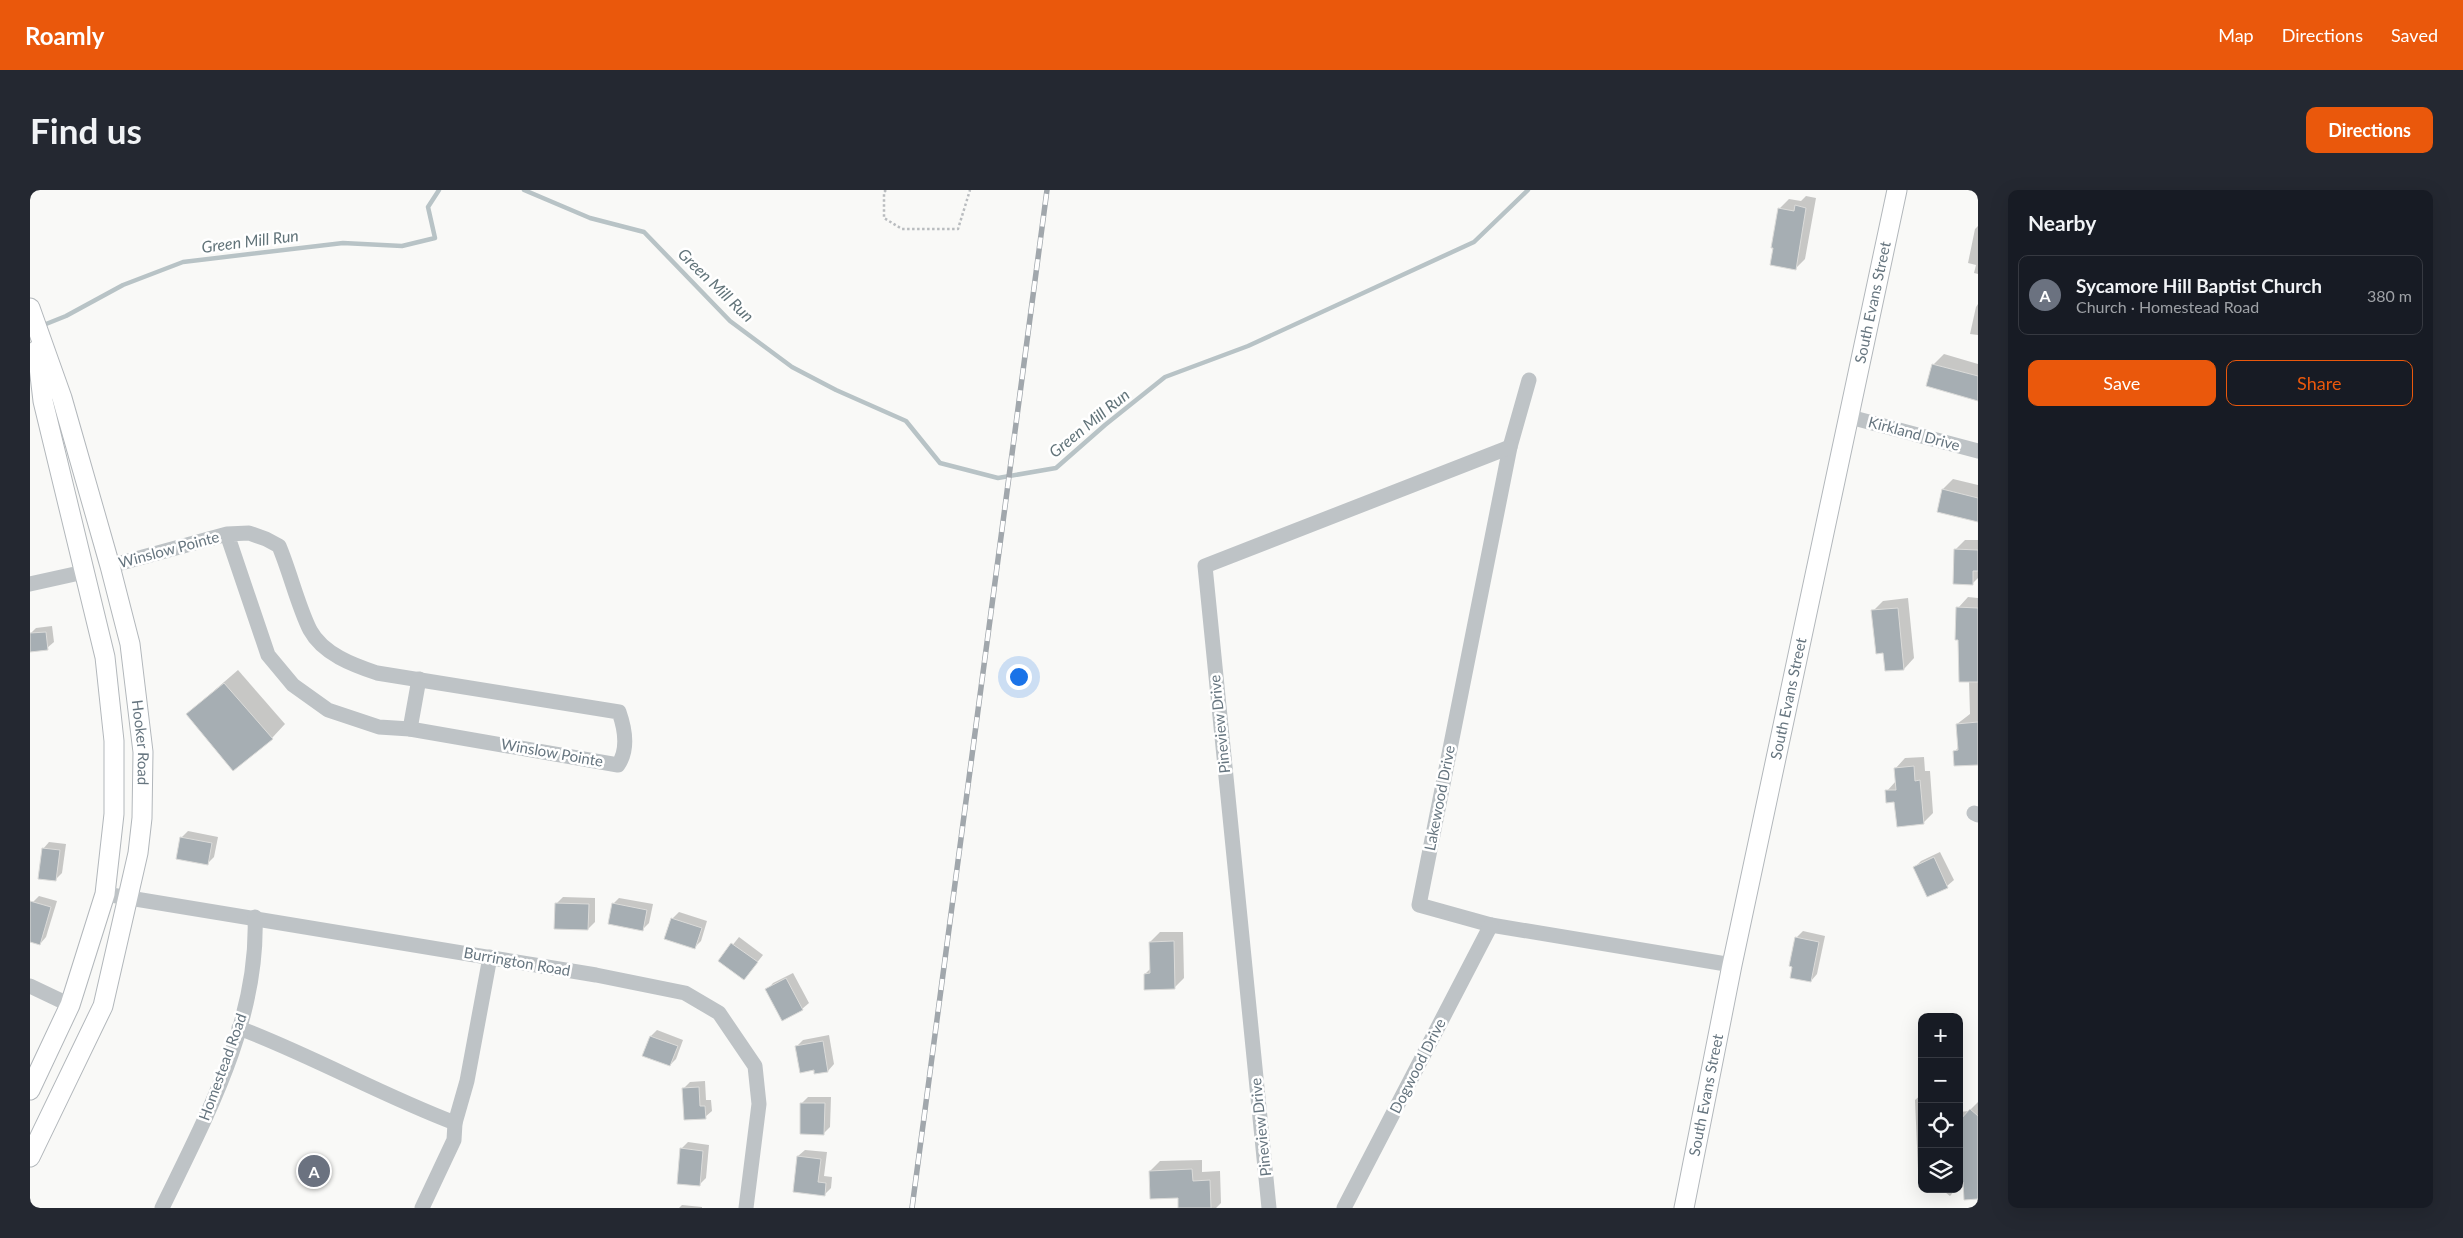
<!DOCTYPE html>
<html lang="en">
<head>
<meta charset="utf-8">
<style>
	:root { --surface:#171b24; --page:#242831; --text:#f1f3f6; --muted:#9ea1a6; --line:#363941; --accent:#ea580c }
	body { margin:0; font-family:Lato,sans-serif; background:var(--page); color:var(--text) }
	.controls { position:absolute; right:15px; bottom:15px; display:grid; overflow:hidden; border-radius:10px; box-shadow:0 5px 20px #0002 }
	.controls button { width:45px; height:45px; display:grid; place-items:center; padding:0; border:0; border-bottom:1px solid var(--line); background:var(--surface); color:var(--text); font:25px sans-serif }
	.you { position:absolute; left:988px; top:486px; width:18px; height:18px; margin:-12px; border:4px solid #fff; border-radius:50%; background:#1a73e8; box-shadow:0 0 0 8px #1a73e833 }
	.badge { display:grid; place-items:center; width:32px; height:32px; border-radius:50%; background:var(--accent); color:#fff; font-size:16px; font-weight:700 }
	.pin { position:absolute; translate:-50% -50%; border:2px solid #fff; box-shadow:0 1px 5px #0006 }
	.list { margin:0; padding:0; list-style:none }
	h2 { display:flex; justify-content:space-between; align-items:center; height:65px; margin:0; padding:0 20px; font-size:21px }
	h2 small { font-size:16px; font-weight:400; color:var(--muted) }
	.list li { display:grid; grid-template-columns:32px 1fr auto; gap:15px; align-items:center; box-sizing:border-box; height:80px; margin:0 10px 10px; padding:0 10px; border:1px solid var(--line); border-radius:10px }
	.list b { display:block; font-size:19px; white-space:nowrap }
	.list p { margin:0; font-size:16px; white-space:nowrap; color:var(--muted) }
	.list em { font-size:16px; font-style:normal; color:var(--muted) }
	.actions { display:flex; gap:10px; padding:15px 20px }
	.actions a { flex:1; padding:11px 0; border:1px solid var(--accent); border-radius:10px; text-align:center; font-size:18px; color:var(--accent) }
	.actions .main { background:var(--accent); color:#fff }
	.icon { flex:none; width:28px; height:28px; fill:none; stroke:currentColor; stroke-width:2; stroke-linecap:round; stroke-linejoin:round }
	.map { position:relative; flex:none; width:1948px; height:1018px; overflow:hidden; border-radius:10px }
	header { display:flex; align-items:center; gap:30px; box-sizing:border-box; height:70px; padding:0 25px; background:var(--accent); color:#fff }
	header strong { font-size:24px }
	nav { display:flex; gap:28px; margin-inline-start:auto; font-size:18px }
	.intro { display:flex; align-items:center; justify-content:space-between; box-sizing:border-box; height:120px; padding:0 30px }
	h1 { margin:0; font-size:35px }
	.button { padding:12px 22px; border-radius:10px; background:var(--accent); color:#fff; font-size:18px; font-weight:700 }
	main { display:flex; gap:30px; padding:0 30px }
	aside { flex:1; background:var(--surface); border-radius:10px; box-shadow:0 5px 20px #0002 }
	.map>svg:first-child { display:block }
	.shadow { fill:#0003 }
	.lines { fill:none; stroke-linecap:round; stroke-linejoin:round }
	.stream { stroke:#b8c3c6; stroke-width:4.5 }
	.building { fill:#a6aeb3; stroke:#dbdbd9 }
	.major-casing { stroke:#b2b7bb; stroke-width:21 }
	.path { stroke:#b9bcbf; stroke-width:2.5; stroke-dasharray:2.5 2.5; stroke-linecap:butt }
	.minor { stroke:#bec3c6; stroke-width:15 }
	.major { stroke:#fff; stroke-width:19 }
	.rail-casing { stroke:#a1a7ac; stroke-width:5.5 }
	.rail { stroke:#fff; stroke-width:4; stroke-dasharray:11; stroke-linecap:butt }
	.labels { text-anchor:middle; stroke-width:5; stroke-linejoin:round; paint-order:stroke }
	.street-label { font-size:15px; fill:#66757f; stroke:#fff }
	.water-label { font-size:16px; font-style:italic; fill:#617379; stroke:#fff }
</style>
</head>
<body>
<header>
<strong>Roamly</strong>
<nav><a>Map</a><a>Directions</a><a>Saved</a></nav>
</header>
<div class="intro"><h1>Find us</h1><a class="button">Directions</a></div>
<main>
<div class="map">
<svg width="1948" height="1018" viewBox="0 0 1948 1018">
	<rect width="100%" height="100%" fill="#f9f9f7"/>
	<!-- shadow -->
	<g class="shadow">
		<path d="M1776,6L1786,8L1775,69L1765,79L1749,19L1759,9L1771,11Z"/>
		<path d="M1948,36V84L1944,83L1946,75L1938,73L1945,39Z"/>
		<path d="M1948,114V145L1940,144L1946,117Z"/>
		<path d="M1914,164L1948,174V207L1898,195L1904,174Z"/>
		<path d="M1923,289L1948,295V331L1913,299Z"/>
		<path d="M1935,350H1948V388L1942,394L1925,360Z"/>
		<path d="M1938,407L1948,408V573L1925,561L1929,557L1927,534L1940,524L1939,491L1928,418Z"/>
		<path d="M1878,408L1884,468L1874,479L1854,462L1843,421L1853,411Z"/>
		<path d="M22,436L24,452L17,458L0,444L6,438Z"/>
		<path d="M208,480L255,534L242,548L157,524Z"/>
		<path d="M1894,567L1895,581H1900L1903,623L1893,633L1857,601L1866,591L1865,579L1875,568Z"/>
		<path d="M158,641L188,647L184,667L177,674L151,648Z"/>
		<path d="M19,652L36,654L32,683L25,690L13,659Z"/>
		<path d="M1910,662L1924,690L1917,696L1884,678L1891,671Z"/>
		<path d="M9,706L27,711L16,747L10,754L0,751V722L3,712Z"/>
		<path d="M533,707L565,708V732L558,739L526,714Z"/>
		<path d="M589,708L623,714L619,733L613,739L583,714Z"/>
		<path d="M649,722L677,731L671,751L665,757L642,729Z"/>
		<path d="M1773,741L1795,746L1787,784L1781,791L1766,748Z"/>
		<path d="M1130,742H1153L1154,788L1144,798L1115,784L1121,778L1120,752Z"/>
		<path d="M709,747L733,765L714,789L690,771Z"/>
		<path d="M763,783L779,813L772,819L737,800L743,793Z"/>
		<path d="M627,840L653,850L646,869L640,875L621,846Z"/>
		<path d="M799,845L804,874L798,881L785,883L766,857L773,850Z"/>
		<path d="M675,891L676,910H681L682,921L675,927L653,899L660,892Z"/>
		<path d="M1892,904V983L1888,980L1885,910Z"/>
		<path d="M778,907H801L800,937L793,944L772,913Z"/>
		<path d="M1948,912V1007L1934,991L1929,996V922L1939,921Z"/>
		<path d="M658,952L679,955L676,988L669,995L651,959Z"/>
		<path d="M775,960L797,962L794,986L802,987L801,998L794,1005L768,966Z"/>
		<path d="M1172,970V982L1190,981L1191,1013L1186,1018H1149V1007L1120,981L1130,971Z"/>
		<path d="M1911,999H1926L1920,1006Z"/>
		<path d="M652,1015L672,1017V1018H649Z"/>
	</g>
	<g class="lines">
		<!-- stream -->
		<g class="stream">
			<path d="M494,0L560,28L614,42L700,131L762,177L806,200L876,231L910,273L968,288L1026,278L1075,235L1135,187L1218,156L1444,52L1498,0"/>
			<path d="M11,136L36,126L93,95L153,72L313,53L372,56L405,48L398,17L409,0"/>
		</g>
	</g>
	<!-- building -->
	<g class="building">
		<path d="M1765,15L1776,18L1766,80L1740,75L1743,58H1741L1748,18L1764,21Z"/>
		<path d="M1902,174L1948,186V211L1896,196Z"/>
		<path d="M1912,299L1948,308V332L1907,322Z"/>
		<path d="M1924,359L1948,360V381H1943V395L1923,394Z"/>
		<path d="M1926,417L1948,418V492H1929L1928,450H1925Z"/>
		<path d="M1868,418L1874,480L1855,481L1853,463L1846,464L1841,420Z"/>
		<path d="M16,442L18,460L0,462V443Z"/>
		<path d="M194,493L243,549L203,581L156,524Z"/>
		<path d="M1948,532V575L1924,576L1923,561L1928,560L1926,534Z"/>
		<path d="M1884,576L1885,591L1890,590L1894,634L1867,637L1864,612L1856,613L1855,600H1866L1864,578Z"/>
		<path d="M150,647L182,653L178,675L146,669Z"/>
		<path d="M12,658L30,660L26,691L8,689Z"/>
		<path d="M1904,667L1918,698L1897,707L1883,677Z"/>
		<path d="M0,711L21,717L10,755L0,752Z"/>
		<path d="M525,713L559,714L558,740L524,739Z"/>
		<path d="M582,713L617,720L613,741L578,734Z"/>
		<path d="M641,728L672,738L665,759L634,749Z"/>
		<path d="M1765,747L1789,752L1781,792L1760,788L1762,777L1759,776Z"/>
		<path d="M1144,751L1145,799L1114,800V784L1120,783L1119,752Z"/>
		<path d="M701,753L728,772L714,790L688,771Z"/>
		<path d="M756,788L773,820L752,831L735,799Z"/>
		<path d="M620,846L648,856L640,876L612,866Z"/>
		<path d="M793,851L798,882L784,884V880L770,883L765,856Z"/>
		<path d="M669,897L670,916H675L676,929L654,930L652,898Z"/>
		<path d="M770,913H795L794,945L770,944Z"/>
		<path d="M1940,919L1948,926V1009L1934,1010L1933,992L1929,996V931Z"/>
		<path d="M650,958L673,961L670,996L647,994Z"/>
		<path d="M767,966L791,969L788,992L796,993L795,1006L763,1002Z"/>
		<path d="M1162,979L1163,991L1180,990L1181,1018H1148V1008L1120,1009L1119,981Z"/>
	</g>
	<g class="lines">
		<!-- major casing -->
		<g class="major-casing">
			<g id="major">
				<path id="s1" d="M0,118L32,208L80,376L100,454L113,562L112,628L108,663L73,816L0,967"/>
				<path d="M0,900L40,815L75,704L84,624V551L75,467L13,211L7,160"/>
				<path id="s2" d="M1654,1018L1702,775L1867,0"/>
			</g>
		</g>
		<!-- path -->
		<path class="path" d="M856,0L854,2V28L872,39H928L940,0"/>
		<!-- minor -->
		<g class="minor">
			<path d="M1499,190L1480,257L1389,715L1461,735L1702,775"/>
			<path d="M1820,227L1948,261"/>
			<path d="M80,376L197,344L219,343L236,349L249,356C260,382 268,416 280,440C293,464 323,475 347,483L589,522C595,539 599,559 588,575L380,539L349,537L298,520L263,495L238,465L197,344"/>
			<path d="M0,394L54,382"/>
			<path d="M380,539L389,489"/>
			<path d="M1944,623L1948,625"/>
			<path d="M75,704L566,785L655,803L689,823L725,876L729,914L716,1018"/>
			<path d="M0,796L40,815"/>
			<path d="M209,838C283,866 351,905 425,933"/>
			<path d="M132,1018C176,927 229,831 225,727"/>
			<path d="M392,1018L424,950L425,933L437,891L460,767"/>
			<path d="M1239,1018L1175,376L1480,257"/>
			<path d="M1314,1018L1461,735"/>
		</g>
		<!-- major -->
		<use href="#major" class="major"/>
		<!-- rail casing -->
		<g class="rail-casing">
			<path id="rail" d="M882,1018L1017,0"/>
		</g>
		<!-- rail -->
		<use href="#rail" class="rail"/>
	</g>
	<g class="labels">
		<!-- street labels -->
		<g class="street-label">
			<text dy="5" stroke="none"><textPath href="#s2" startOffset="925">South Evans Street</textPath></text>
			<text transform="translate(1884 244) rotate(15)" y="5">Kirkland Drive</text>
			<text transform="translate(139 360) rotate(-15)" y="5">Winslow Pointe</text>
			<text dy="5" stroke="none"><textPath href="#s2" startOffset="520">South Evans Street</textPath></text>
			<text transform="translate(1190 534) rotate(-96)" y="5">Pineview Drive</text>
			<text dy="5" stroke="none"><textPath href="#s1" startOffset="450">Hooker Road</textPath></text>
			<text transform="translate(522 563) rotate(10)" y="5">Winslow Pointe</text>
			<text transform="translate(1410 608) rotate(-79)" y="5">Lakewood Drive</text>
			<text transform="translate(487 772) rotate(10)" y="5">Burrington Road</text>
			<text transform="translate(1388 876) rotate(-63)" y="5">Dogwood Drive</text>
			<text transform="translate(193 877) rotate(-70)" y="5">Homestead Road</text>
			<text dy="5" stroke="none"><textPath href="#s2" startOffset="115">South Evans Street</textPath></text>
			<text transform="translate(1231 937) rotate(-96)" y="5">Pineview Drive</text>
		</g>
		<!-- water labels -->
		<g class="water-label">
			<text transform="translate(220 51) rotate(-7)" y="6">Green Mill Run</text>
			<text transform="translate(686 95) rotate(44)" y="6">Green Mill Run</text>
			<text transform="translate(1059 233) rotate(-39)" y="6">Green Mill Run</text>
		</g>
	</g>
</svg>
<div class="controls">
<button>+</button>
<button>−</button>
<button><svg class="icon" aria-label="locate" viewBox="0 0 24 24"><circle cx="12" cy="12" r="6"/><path d="M12 2v4M12 18v4M2 12h4M18 12h4"/></svg></button>
<button><svg class="icon" aria-label="layers" viewBox="0 0 24 24"><path d="M12 4l9 5-9 5-9-5zM3 14l9 5 9-5"/></svg></button>
</div>
<div class="you"></div>
<div class="pin badge" style="left:284px;top:981px;background:#6b7280">A</div>
</div>
<aside>
<h2>Nearby<small></small></h2>
<ul class="list">
<li><span class="badge" style="background:#6b7280">A</span><div><b>Sycamore Hill Baptist Church</b><p>Church · Homestead Road</p></div><em>380 m</em></li>
</ul>
<div class="actions"><a class="main">Save</a><a>Share</a></div>
</aside>
</main>
</body>
</html>
